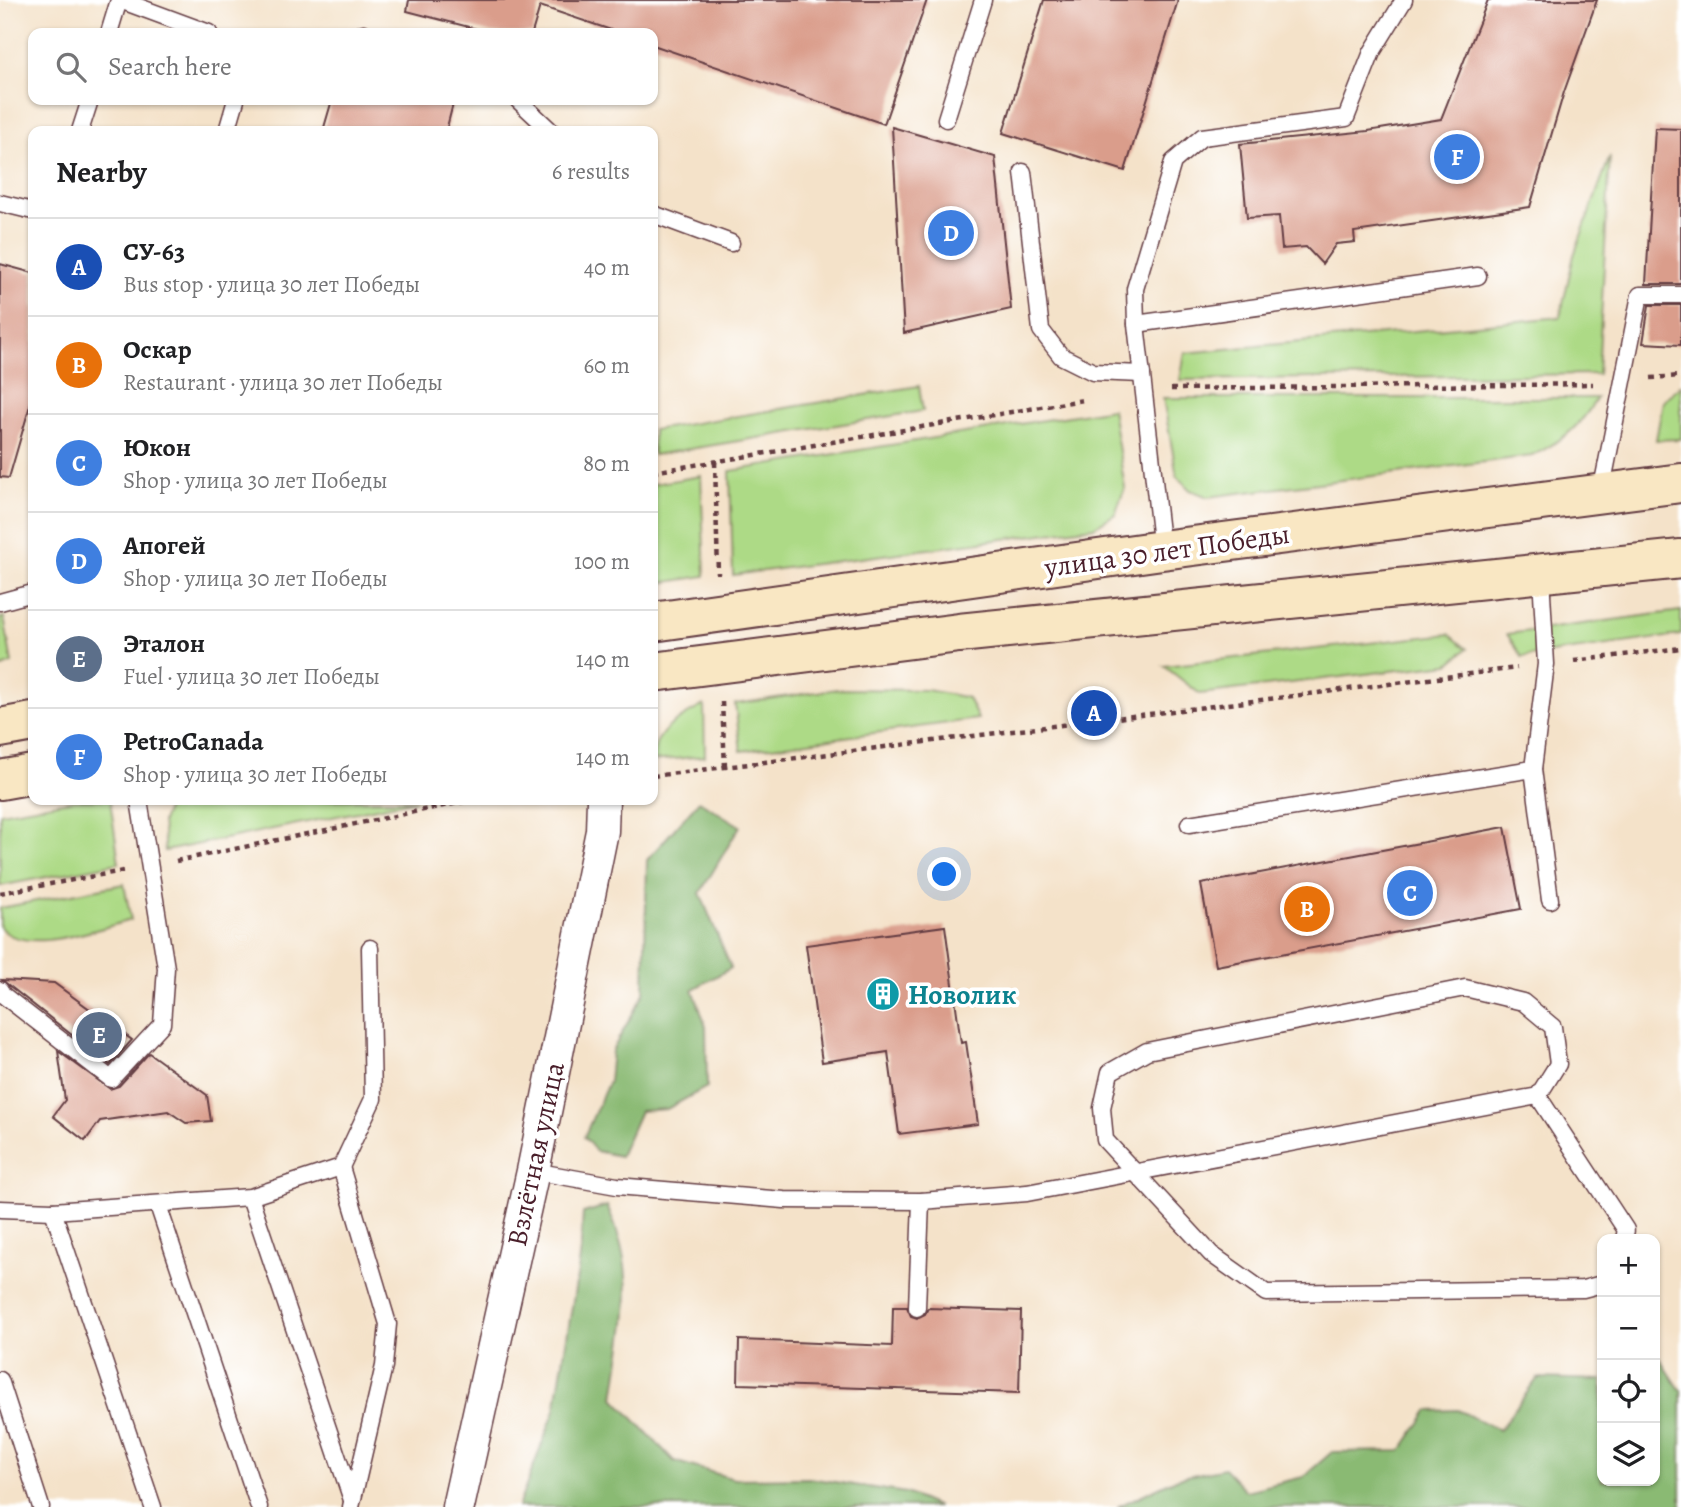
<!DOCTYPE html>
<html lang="en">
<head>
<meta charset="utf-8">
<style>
	:root { --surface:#fff; --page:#f2f2f2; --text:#202124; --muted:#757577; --line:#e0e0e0; --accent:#b5179e }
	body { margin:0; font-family:Alegreya,serif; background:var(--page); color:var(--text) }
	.controls { position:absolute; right:21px; bottom:21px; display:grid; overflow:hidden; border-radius:14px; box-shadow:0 2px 5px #0004 }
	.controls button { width:63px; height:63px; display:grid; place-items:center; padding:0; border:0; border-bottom:2px solid var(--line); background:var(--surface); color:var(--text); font:35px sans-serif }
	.you { position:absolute; left:945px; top:875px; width:24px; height:24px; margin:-18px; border:5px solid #fff; border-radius:50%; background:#1a73e8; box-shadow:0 0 0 10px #1a73e833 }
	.badge { display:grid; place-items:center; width:46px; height:46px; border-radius:50%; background:var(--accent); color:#fff; font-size:23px; font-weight:700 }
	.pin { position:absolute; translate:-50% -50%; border:4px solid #fff; box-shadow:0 2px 7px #0006 }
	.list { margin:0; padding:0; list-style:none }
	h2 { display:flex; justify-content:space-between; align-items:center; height:91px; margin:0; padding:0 28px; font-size:30px }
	h2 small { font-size:23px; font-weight:400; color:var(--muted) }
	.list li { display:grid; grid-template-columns:46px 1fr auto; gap:21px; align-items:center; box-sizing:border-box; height:98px; padding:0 28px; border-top:2px solid var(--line) }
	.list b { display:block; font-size:26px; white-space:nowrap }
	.list p { margin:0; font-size:23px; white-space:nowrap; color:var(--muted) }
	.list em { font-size:23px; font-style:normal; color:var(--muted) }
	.icon { flex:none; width:38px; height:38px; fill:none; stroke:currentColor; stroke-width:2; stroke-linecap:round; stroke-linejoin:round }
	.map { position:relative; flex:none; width:1681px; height:1507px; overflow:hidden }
	.search { position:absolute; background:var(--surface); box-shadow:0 2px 5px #0004; left:28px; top:28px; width:630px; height:77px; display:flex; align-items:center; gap:18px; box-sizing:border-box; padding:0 24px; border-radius:14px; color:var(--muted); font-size:26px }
	.panel { position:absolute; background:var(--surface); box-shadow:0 2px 5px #0004; left:28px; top:126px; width:630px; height:679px; border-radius:14px }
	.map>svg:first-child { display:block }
	.green { fill:#adda86; stroke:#7c7c58; stroke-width:2 }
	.forest { fill:#8aba73; stroke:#6a6c4f; stroke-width:2 }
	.building { fill:#da9d8b }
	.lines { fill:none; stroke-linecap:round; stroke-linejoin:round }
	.lane-casing { stroke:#643c43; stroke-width:19 }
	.street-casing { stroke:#643c43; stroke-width:35 }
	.secondary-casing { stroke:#643c43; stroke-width:42 }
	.path { stroke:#643c43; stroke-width:4.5; stroke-dasharray:5 5; stroke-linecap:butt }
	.lane { stroke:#fff; stroke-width:16 }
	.street { stroke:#fff; stroke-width:32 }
	.secondary { stroke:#f9e7c3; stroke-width:38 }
	.labels { text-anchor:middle; stroke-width:7; stroke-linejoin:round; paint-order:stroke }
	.street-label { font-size:28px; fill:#4a1f2b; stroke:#fff }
	.culture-label { font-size:28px; font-weight:bold; fill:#0d838f; stroke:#fff; text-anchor:start }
</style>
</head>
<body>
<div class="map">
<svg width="1681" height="1507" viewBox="0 0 1681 1507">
	<rect width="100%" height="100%" fill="#fff"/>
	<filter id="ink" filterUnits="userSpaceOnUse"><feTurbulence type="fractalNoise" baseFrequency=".0143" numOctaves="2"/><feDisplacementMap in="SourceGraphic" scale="14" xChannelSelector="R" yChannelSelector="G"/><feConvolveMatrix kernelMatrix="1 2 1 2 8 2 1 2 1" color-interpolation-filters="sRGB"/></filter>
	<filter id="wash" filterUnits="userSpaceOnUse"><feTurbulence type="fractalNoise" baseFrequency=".00686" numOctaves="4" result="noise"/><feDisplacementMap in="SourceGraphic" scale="28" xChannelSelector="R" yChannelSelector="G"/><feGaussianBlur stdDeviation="1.57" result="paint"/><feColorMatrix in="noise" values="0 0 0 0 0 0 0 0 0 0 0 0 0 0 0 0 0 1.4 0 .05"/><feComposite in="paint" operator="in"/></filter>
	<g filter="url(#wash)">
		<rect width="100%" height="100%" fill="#f4e2c9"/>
		<!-- green -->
		<g class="green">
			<path d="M1610,156L1598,374L1180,380L1185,353L1560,317L1574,255Z"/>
			<path d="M1681,385V439L1656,440L1663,401Z"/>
			<path d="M919,386L923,411L653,455V430Z"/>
			<path d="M1163,398H1597C1580,427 1562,441 1532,456L1208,497L1190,490L1177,476Z"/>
			<path d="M1112,409L1125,488L1115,514L1094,527L733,575L730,471Z"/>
			<path d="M701,476L705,576L653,584V484Z"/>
			<path d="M1681,611V635L1522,657L1507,634Z"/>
			<path d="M4,617L12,663L0,668V618Z"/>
			<path d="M1449,634L1467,649L1449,664L1200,694L1164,666Z"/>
			<path d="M838,689L927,690L968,698L978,719L741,751L735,704Z"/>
			<path d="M704,705L705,756L653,761C653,730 680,718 704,705Z"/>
			<path d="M74,800H110L119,863L0,886V813Z"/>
			<path d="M170,800H416L165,851L162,822Z"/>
			<path d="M124,884L131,920C100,928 23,957 0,927V908Z"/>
		</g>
		<!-- forest -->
		<g class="forest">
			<path d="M699,801L740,826L700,893L731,968L693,989L706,1027L707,1087L667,1109L640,1111L620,1156L596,1151L584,1137L609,1081L612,1051L644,993L647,860Z"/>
			<path d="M607,1206C640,1278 624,1324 614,1398L674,1461L734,1479L809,1478L906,1493L938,1507H518L555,1410L580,1258L583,1213Z"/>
			<path d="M1659,1357L1681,1391V1507H1117L1178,1478L1224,1468L1246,1491L1303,1477L1332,1452L1401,1451L1428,1411L1458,1410L1499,1430L1538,1378L1602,1380V1481H1655V1358Z"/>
		</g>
		<g id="blocks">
			<!-- building -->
			<g class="building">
				<path d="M409,0H927L884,124L653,45V33H620L540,6L532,33H492L407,11Z"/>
				<path d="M1044,0H1178L1125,171L1003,133Z"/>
				<path d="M1488,0H1597L1564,92L1530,207L1354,232L1355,242L1336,244L1322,264L1306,247L1282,249L1279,216L1247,218L1240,144L1368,131L1441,119Z"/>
				<path d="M332,100H454L446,131H323Z"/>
				<path d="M892,127L995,157L1011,309L904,333Z"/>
				<path d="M1655,128L1681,129V284H1646Z"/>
				<path d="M0,264L33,273V395L9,478L0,477Z"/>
				<path d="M1649,305H1681V345L1643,343Z"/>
				<path d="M1505,827L1521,909L1216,966L1201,884Z"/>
				<path d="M945,926L961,1043L966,1042L978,1124L899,1134L888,1052L822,1062L806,945Z"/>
				<path d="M2,980L54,983L132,1040L110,1065Z"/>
				<path d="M58,1051L110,1089L119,1086L149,1053L207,1095L211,1121L186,1123L168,1111L100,1121L85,1141L53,1116L65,1100Z"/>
				<path d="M893,1307H907L911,1316L917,1318L925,1314L928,1308L1021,1311L1019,1393L738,1384L739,1340L892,1346Z"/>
			</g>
		</g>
	</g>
	<g filter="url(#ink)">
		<use href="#blocks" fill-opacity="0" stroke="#643c43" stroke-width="2"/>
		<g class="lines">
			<!-- lane casing -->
			<g class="lane-casing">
				<g id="lane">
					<path d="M120,0L209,33"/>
					<path d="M109,33L119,0"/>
					<path d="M363,33H364"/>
					<path d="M518,100L551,131"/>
					<path d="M946,119L983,0"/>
					<path d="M80,131L90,100"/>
					<path d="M227,131L236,100"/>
					<path d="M1023,172L1041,330L1061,356L1093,372L1142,374"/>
					<path d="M0,203L33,211"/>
					<path d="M653,214L731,243"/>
					<path d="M1136,324L1478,276"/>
					<path d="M1601,492L1640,295H1681"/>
					<path d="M1162,550L1136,324L1135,289L1173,162L1202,137L1346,118L1372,52L1404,0"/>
					<path d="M1541,576L1546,664L1533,769L1550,900"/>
					<path d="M0,602L33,593"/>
					<path d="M1189,824L1533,769"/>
					<path d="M0,990L3,995L111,1079L162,1024L166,968L139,800"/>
					<path d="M1538,1096L1626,1230L1624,1239"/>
					<path d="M341,1167L388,1324L384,1366L351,1507"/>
					<path d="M533,1171L617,1186L784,1200L921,1201L1027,1193L1538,1096L1558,1064L1553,1027L1523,1002L1465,988L1147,1051L1110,1072L1102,1108L1105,1140L1211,1254L1266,1293L1583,1289L1602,1284"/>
					<path d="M250,1197L352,1500"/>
					<path d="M158,1205L259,1507"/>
					<path d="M0,1209L53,1211L250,1197L341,1167L373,1099L370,948"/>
					<path d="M53,1211L153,1507"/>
					<path d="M917,1308L921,1201"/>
					<path d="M0,1380L41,1507"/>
				</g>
			</g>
			<!-- street casing -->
			<g class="street-casing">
				<path id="street" d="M458,1507L533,1171L602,831L603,800"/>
			</g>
			<!-- secondary casing -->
			<g class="secondary-casing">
				<g id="secondary">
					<path d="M653,622L1162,550L1681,483"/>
					<path d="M653,672L959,633L1681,559"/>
					<path d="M0,728L33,722"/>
					<path d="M0,780L33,774"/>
				</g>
			</g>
			<!-- path -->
			<g class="path">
				<path d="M1651,378L1681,376"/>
				<path d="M1171,389L1593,384"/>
				<path d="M715,462L718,574"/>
				<path d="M653,472L1083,400"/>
				<path d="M1574,661L1681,648"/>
				<path d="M722,702L725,767"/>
				<path d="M653,776L1517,668"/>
				<path d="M176,861L472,800"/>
				<path d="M0,893L123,871"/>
			</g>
			<!-- lane -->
			<use href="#lane" class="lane"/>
			<!-- street -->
			<use href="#street" class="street"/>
			<!-- secondary -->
			<use href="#secondary" class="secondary"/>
		</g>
	</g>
	<!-- icons -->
	<defs>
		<g id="building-disc" transform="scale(1.75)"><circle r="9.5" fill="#0f9aa8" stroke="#fff"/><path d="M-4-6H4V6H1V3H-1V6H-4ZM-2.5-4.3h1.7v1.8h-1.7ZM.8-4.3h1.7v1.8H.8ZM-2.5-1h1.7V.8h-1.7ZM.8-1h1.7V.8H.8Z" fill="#fff"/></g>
	</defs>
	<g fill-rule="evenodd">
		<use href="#building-disc" x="883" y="994"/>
	</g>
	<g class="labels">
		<!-- street labels -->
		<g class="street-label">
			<text transform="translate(1167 550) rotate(-8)" y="10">улица 30 лет Победы</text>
			<text transform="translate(535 1154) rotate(-78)" y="10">Взлётная улица</text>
		</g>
		<!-- culture labels -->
		<g class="culture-label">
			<text x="908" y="1004">Новолик</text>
		</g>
	</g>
</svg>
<div class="controls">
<button>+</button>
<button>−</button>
<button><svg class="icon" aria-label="locate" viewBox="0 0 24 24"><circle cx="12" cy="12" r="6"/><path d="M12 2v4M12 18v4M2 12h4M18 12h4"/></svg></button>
<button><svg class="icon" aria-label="layers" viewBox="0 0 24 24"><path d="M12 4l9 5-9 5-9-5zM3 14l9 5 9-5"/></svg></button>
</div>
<div class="you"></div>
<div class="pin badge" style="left:1094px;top:713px;background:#1a4fb4">A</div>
<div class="pin badge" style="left:1307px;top:909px;background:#e8710a">B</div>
<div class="pin badge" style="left:1410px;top:893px;background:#3f7fe0">C</div>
<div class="pin badge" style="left:951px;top:233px;background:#3f7fe0">D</div>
<div class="pin badge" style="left:99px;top:1035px;background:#5c6f8a">E</div>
<div class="pin badge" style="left:1457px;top:157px;background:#3f7fe0">F</div>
<div class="search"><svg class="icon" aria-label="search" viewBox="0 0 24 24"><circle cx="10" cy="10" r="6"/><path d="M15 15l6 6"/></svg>Search here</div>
<section class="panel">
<h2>Nearby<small>6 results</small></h2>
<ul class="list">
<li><span class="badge" style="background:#1a4fb4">A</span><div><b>СУ-63</b><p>Bus stop · улица 30 лет Победы</p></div><em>40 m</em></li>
<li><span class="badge" style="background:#e8710a">B</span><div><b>Оскар</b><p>Restaurant · улица 30 лет Победы</p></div><em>60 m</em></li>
<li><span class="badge" style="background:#3f7fe0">C</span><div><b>Юкон</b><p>Shop · улица 30 лет Победы</p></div><em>80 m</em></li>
<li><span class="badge" style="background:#3f7fe0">D</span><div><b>Апогей</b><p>Shop · улица 30 лет Победы</p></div><em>100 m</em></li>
<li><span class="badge" style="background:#5c6f8a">E</span><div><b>Эталон</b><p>Fuel · улица 30 лет Победы</p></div><em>140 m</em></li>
<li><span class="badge" style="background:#3f7fe0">F</span><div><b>PetroCanada</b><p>Shop · улица 30 лет Победы</p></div><em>140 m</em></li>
</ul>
</section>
</div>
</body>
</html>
